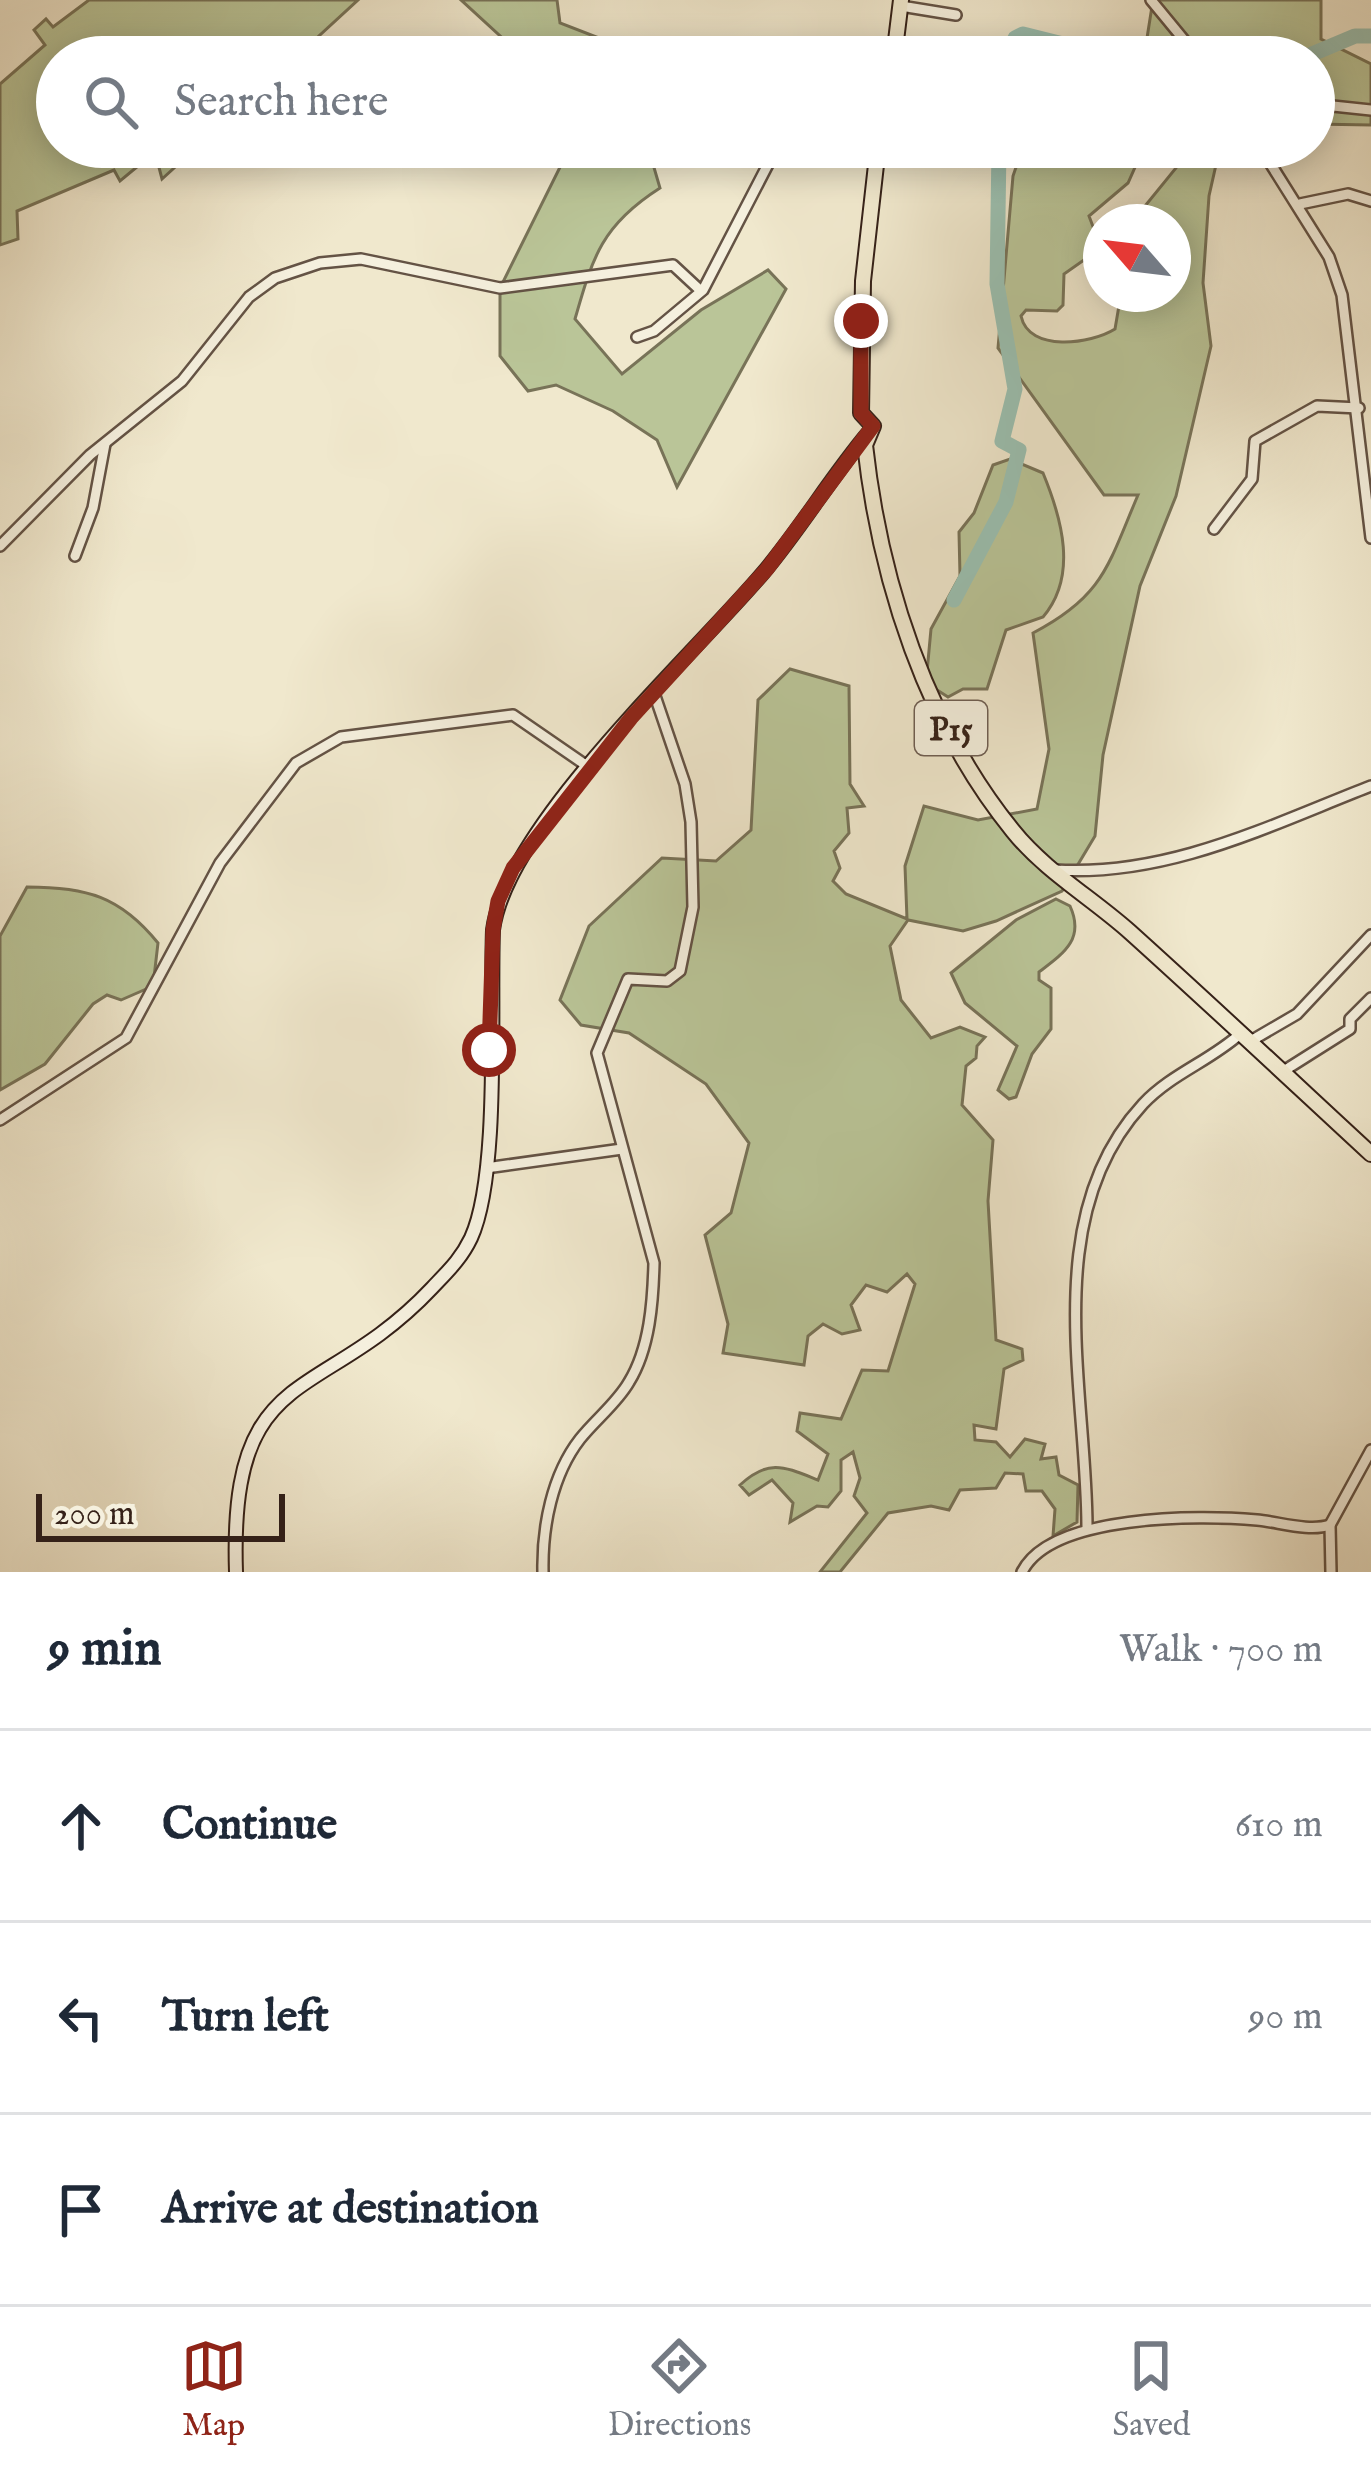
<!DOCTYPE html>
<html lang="en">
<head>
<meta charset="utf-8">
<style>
	:root { --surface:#fff; --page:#f2f2f3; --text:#1f2937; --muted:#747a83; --line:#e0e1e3; --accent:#8f2418 }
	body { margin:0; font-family:"IM FELL English",serif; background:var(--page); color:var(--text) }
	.compass { position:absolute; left:1083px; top:204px; width:108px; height:108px; border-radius:50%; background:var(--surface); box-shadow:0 6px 30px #0003; rotate:298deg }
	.scale { position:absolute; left:36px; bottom:30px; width:249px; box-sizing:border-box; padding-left:12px; border:6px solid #352118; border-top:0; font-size:33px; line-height:42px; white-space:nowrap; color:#352118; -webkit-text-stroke:9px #f5f0de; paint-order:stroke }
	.stop { position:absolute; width:36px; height:36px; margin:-27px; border:9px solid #8f2418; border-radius:50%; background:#fff }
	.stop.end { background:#8f2418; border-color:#fff; box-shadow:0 3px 12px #0008 }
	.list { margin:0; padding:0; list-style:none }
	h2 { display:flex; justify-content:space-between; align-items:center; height:156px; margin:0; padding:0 48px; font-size:51px }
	h2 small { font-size:39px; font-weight:400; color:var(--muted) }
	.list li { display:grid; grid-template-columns:78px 1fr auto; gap:36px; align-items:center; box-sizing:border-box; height:192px; padding:0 48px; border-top:3px solid var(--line) }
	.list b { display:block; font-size:45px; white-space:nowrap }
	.list em { font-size:39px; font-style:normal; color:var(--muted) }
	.icon { flex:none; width:66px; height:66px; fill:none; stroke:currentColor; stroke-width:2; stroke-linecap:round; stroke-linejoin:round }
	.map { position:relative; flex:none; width:1371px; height:1572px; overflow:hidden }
	.search { position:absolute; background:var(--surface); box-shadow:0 6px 30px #0003; left:36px; right:36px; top:36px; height:132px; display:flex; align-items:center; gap:30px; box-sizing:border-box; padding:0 42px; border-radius:66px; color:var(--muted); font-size:45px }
	.sheet { height:732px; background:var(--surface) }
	nav { display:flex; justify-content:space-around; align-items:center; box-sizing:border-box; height:168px; border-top:3px solid var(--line); background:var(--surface); font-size:33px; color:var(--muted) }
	nav a { display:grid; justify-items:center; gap:6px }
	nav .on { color:var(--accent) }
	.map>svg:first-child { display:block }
	.green { fill:#bac598; stroke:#787358; stroke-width:3 }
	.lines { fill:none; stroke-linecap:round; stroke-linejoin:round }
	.river { stroke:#9bc1b2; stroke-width:15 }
	.street-casing { stroke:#645345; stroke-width:14 }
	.secondary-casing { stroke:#352118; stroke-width:16 }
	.primary-casing { stroke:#352118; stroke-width:18 }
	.street { stroke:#f5f0de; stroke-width:9 }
	.secondary { stroke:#f5f0de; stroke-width:12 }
	.primary { stroke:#f0e8cd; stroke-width:14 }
	.route { stroke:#8f2418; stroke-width:15 }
	.labels { text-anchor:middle; stroke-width:10; stroke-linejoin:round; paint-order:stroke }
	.shield { fill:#f5f0de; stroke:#6f5f53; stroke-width:3 }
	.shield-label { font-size:33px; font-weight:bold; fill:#352118 }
</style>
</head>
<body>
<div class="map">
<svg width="1371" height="1572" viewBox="0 0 1371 1572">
	<rect width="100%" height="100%" fill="#f0e8cd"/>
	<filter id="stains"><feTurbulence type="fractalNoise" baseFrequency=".00167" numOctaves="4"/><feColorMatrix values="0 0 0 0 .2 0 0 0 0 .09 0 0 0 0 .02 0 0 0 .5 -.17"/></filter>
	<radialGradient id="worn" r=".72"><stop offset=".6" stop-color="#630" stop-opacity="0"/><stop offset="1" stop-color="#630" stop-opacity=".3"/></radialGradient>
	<!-- green -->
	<g class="green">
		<path d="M89,0H358L296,57H57V147H197L162,179L155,152L120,181L114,170L17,211L18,239L0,245V84L45,45L34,30L46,19L53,27Z"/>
		<path d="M461,0H557L560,23L648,57H523Z"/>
		<path d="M1153,0H1321V39L1371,64V125L1314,124V57H1144Z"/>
		<path d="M570,147H648L660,188C602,225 593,256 575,319L622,374L701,310L768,270L786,289L677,487L657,440L613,411L556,385L528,391L500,356V288Z"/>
		<path d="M1023,147H1144L1128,183L1089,216L1101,248L1064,274L1063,305L1057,311L1026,310L1021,316C1029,353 1091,344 1115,329L1121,294H1173V222H1132L1176,168L1171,147H1220L1209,196L1203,283L1211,346L1176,496L1140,586L1103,755L1095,836L1062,891L996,921L963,931L908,920L890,946L901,1000L931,1038L960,1027L985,1037L977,1046L976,1058L966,1066L962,1105L993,1140L988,1201L996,1340L1022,1349L1023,1360L1004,1369L996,1429L974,1425L975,1440L996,1442L1010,1457L1025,1439L1045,1444L1041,1459L1056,1457L1059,1475L1078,1485L1077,1522L1053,1536L1055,1509L1042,1491H1026L1023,1474L1005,1473L996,1488L960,1490L949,1510L931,1506L888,1513L840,1572H820L867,1513L854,1496L860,1478L853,1452L841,1460V1491L828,1507L817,1506L790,1522L793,1503L772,1480L749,1495L740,1485C769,1458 785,1467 818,1480L828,1454L797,1431L800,1413L841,1419L862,1370L888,1371L915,1284L907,1274L887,1292L866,1285L851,1305L860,1330L842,1334L823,1324L808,1336L804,1365L723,1353L728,1324L705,1235L731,1213L749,1143L706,1084L629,1033L581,1025L560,1000L589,926L662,858L716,861L751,830L758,700L790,669L849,686L850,784L864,806L847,808L849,833L834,851L840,868L833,881L846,894L907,919L905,866L924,806L978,820L1037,809L1049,749L1033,633C1104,596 1108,565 1138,495H1104L998,348L1013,176Z"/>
		<path d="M1010,459L1043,473C1062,519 1078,576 1043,617L1006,630L987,689H963L948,697L934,688L927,672L931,629L960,576L959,532L974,513L993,465Z"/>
		<path d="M27,887C86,887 120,896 158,943L153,986L121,1000L107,995L93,1004L45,1064L0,1090V936Z"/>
		<path d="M1056,899L1070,906C1085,939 1064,953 1039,972V980L1051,988V1029L1032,1054L1016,1097L1009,1099L998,1090L1017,1046L965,1003L951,973L1016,920Z"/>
	</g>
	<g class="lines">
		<!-- river -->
		<g class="river">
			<path d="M1009,57L1015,38L1023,34L1115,57"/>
			<path d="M1305,57L1355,36H1371"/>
			<path d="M954,600L1006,502L1019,450L1002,441L1015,389L997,284L999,147"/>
		</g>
		<!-- street casing -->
		<g class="street-casing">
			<g id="street">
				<path d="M1151,0L1198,57"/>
				<path d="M901,6L956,15"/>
				<path d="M1314,104L1371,110"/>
				<path d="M1260,147L1329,257L1342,295L1371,538"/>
				<path d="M1300,204L1348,194L1371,201"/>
				<path d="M637,337L654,331L703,290L777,147"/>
				<path d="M1214,529L1252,479L1255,441L1317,406L1359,408"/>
				<path d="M0,546L90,455L182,381L249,297L275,278L320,263L361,259L500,288L673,265L701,291"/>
				<path d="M75,556L93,508L105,444"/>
				<path d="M1055,870C1168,877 1268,826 1371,786"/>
				<path d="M1249,1042L1297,1014L1371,935"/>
				<path d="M1282,1072L1350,1029V1019L1371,998"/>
				<path d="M0,1120L126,1038L220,863L296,763L341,737L513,715L590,768"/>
				<path d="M486,1168L622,1149"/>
				<path d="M1087,1528C1087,1390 1038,1217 1143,1104C1171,1074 1210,1061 1240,1034"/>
				<path d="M543,1572C542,1527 552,1475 580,1439C596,1419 617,1403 629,1382C650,1348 653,1301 654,1263L597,1053L628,979L667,981L680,971L693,907L691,822L685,784L654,693"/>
				<path d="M1022,1572C1051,1514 1199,1515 1257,1520C1279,1522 1309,1532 1330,1525"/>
				<path d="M1331,1572L1330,1525L1371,1450"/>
			</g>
		</g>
		<!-- secondary casing -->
		<g class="secondary-casing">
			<path id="secondary" d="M236,1572C229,1359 321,1406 432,1288C448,1271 461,1259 471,1238C500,1175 490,1006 493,930C507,825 691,658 763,573C801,528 831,477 869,432"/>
		</g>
		<!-- primary casing -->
		<g class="primary-casing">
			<g id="primary">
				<path d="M894,57L901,0"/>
				<path d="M878,147L863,281L861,413L873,426L865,445C880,581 926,724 1013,831C1045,871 1092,898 1130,932C1211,1005 1291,1080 1371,1154"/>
			</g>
		</g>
		<!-- street -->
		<use href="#street" class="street"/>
		<!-- secondary -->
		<use href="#secondary" class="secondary"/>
		<!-- primary -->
		<use href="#primary" class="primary"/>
	</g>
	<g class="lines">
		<!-- route -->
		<path class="route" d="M489,1050L493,930L498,901L513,868L631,718L767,569L873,426L861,413V321"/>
	</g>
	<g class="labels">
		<!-- shield labels -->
		<rect class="shield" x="915" y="701" width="72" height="54" rx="9"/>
		<g class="shield-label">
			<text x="951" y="740">P15</text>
		</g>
	</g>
	<rect width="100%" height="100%" filter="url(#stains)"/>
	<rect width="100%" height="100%" fill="url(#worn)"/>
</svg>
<svg class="compass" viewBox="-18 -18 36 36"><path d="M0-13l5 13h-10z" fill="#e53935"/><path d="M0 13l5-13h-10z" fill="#747a83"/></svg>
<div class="scale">200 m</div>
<div class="stop" style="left:489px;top:1050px"></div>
<div class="stop end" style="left:861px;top:321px"></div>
<div class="search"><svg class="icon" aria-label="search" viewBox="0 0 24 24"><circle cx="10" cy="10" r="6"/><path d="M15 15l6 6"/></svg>Search here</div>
</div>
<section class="sheet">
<h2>9 min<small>Walk · 700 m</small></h2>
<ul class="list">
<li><svg class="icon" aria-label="ahead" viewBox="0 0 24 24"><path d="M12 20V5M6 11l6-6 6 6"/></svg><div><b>Continue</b></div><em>610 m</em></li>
<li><svg class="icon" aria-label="left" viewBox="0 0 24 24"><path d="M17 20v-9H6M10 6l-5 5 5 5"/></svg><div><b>Turn left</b></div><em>90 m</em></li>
<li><svg class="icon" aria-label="arrive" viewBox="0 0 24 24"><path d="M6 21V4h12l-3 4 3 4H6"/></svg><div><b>Arrive at destination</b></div></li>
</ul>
</section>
<nav>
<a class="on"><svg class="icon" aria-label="map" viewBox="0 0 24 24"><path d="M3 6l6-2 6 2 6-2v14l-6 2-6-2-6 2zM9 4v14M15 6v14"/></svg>Map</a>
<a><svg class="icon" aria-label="directions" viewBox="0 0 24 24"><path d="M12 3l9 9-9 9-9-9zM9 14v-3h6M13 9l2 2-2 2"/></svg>Directions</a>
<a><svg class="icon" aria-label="saved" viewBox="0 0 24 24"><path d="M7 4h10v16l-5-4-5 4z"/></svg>Saved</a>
</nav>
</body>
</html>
